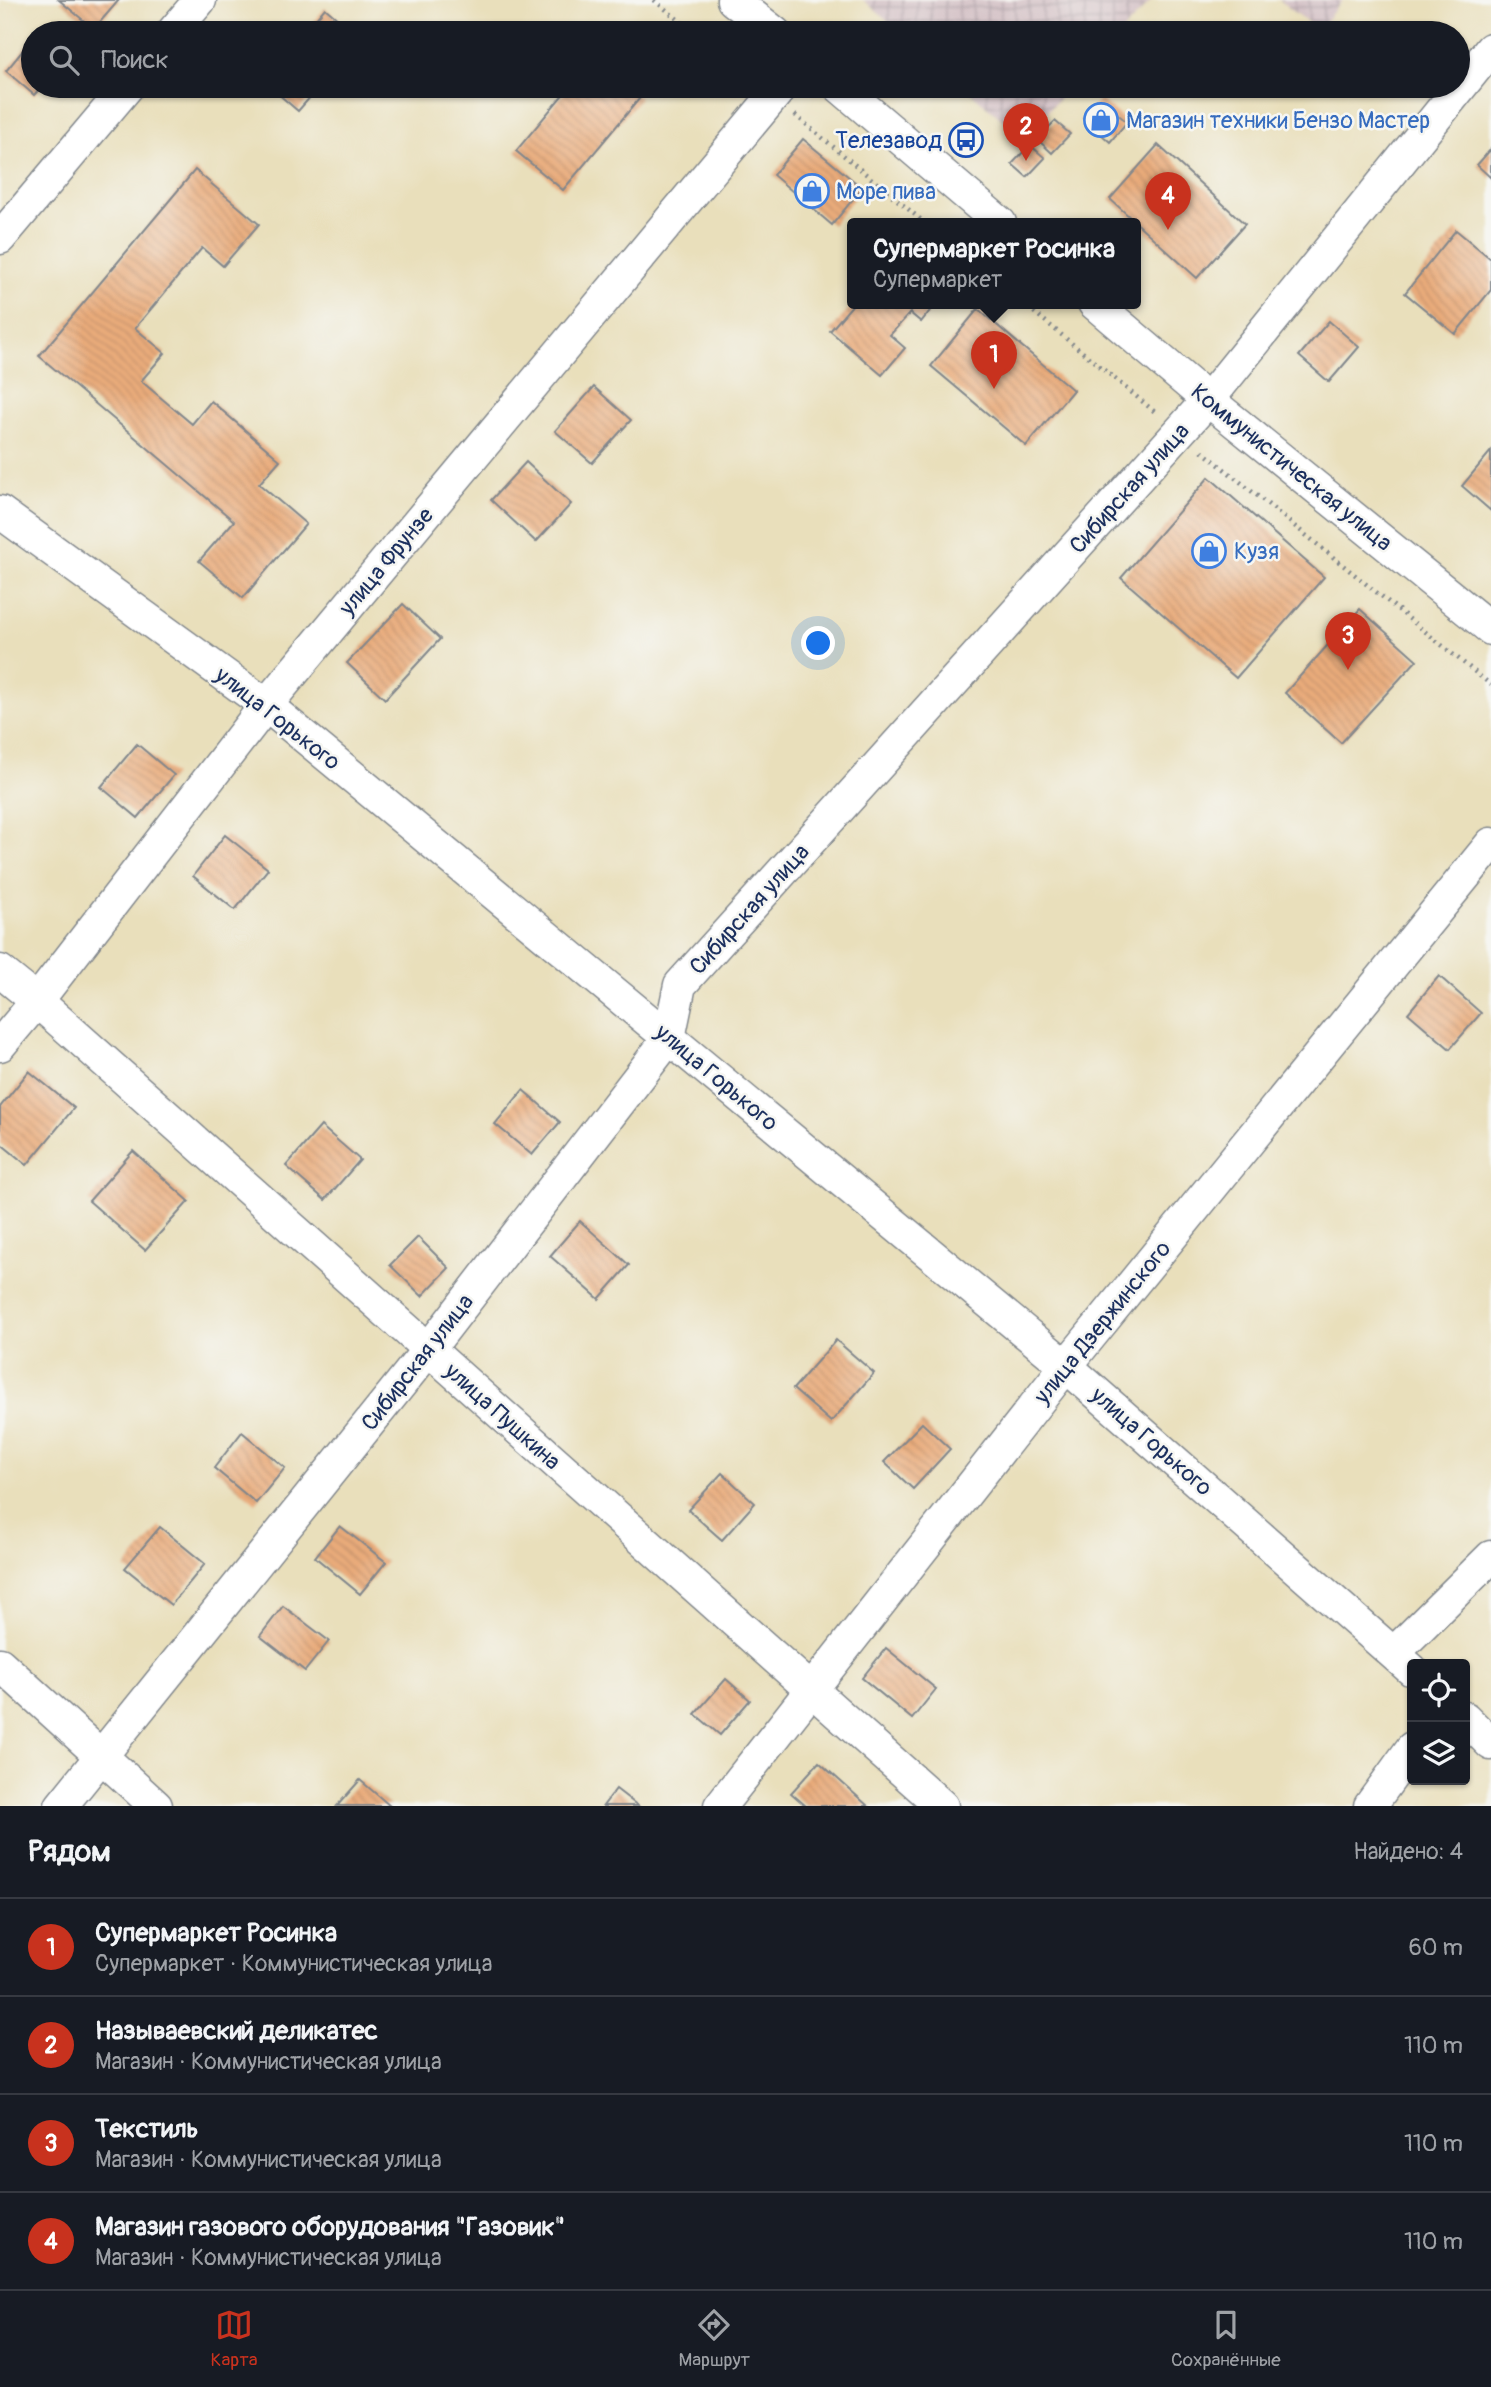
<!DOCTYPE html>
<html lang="ru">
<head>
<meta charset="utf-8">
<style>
	:root { --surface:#171b24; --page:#242831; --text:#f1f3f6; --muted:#9ea1a6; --line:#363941; --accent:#c8321e }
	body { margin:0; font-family:Pangolin,sans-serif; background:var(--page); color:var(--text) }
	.controls { position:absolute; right:21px; bottom:21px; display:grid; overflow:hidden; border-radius:7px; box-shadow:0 2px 5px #0004 }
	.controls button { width:63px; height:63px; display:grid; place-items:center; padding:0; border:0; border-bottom:2px solid var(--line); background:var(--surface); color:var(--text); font:35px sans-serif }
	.you { position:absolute; left:819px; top:644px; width:24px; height:24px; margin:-18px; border:5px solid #fff; border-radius:50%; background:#1a73e8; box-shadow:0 0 0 10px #1a73e833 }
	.badge { display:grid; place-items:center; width:46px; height:46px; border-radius:50%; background:var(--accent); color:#fff; font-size:23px; font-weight:700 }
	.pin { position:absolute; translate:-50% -58px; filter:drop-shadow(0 2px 4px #0008) }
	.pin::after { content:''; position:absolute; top:37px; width:24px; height:21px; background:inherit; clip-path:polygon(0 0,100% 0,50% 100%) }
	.popup { position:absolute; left:847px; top:218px; width:294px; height:91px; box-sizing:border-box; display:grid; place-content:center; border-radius:7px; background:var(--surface); filter:drop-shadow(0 2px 5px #0005); font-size:23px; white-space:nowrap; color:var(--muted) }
	.popup b { font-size:26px; color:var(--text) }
	.popup::after { content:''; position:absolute; left:50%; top:100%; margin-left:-14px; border:14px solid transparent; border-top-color:var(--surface) }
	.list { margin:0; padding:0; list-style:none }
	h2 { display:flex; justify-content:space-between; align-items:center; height:91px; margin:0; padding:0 28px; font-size:30px }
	h2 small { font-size:23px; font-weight:400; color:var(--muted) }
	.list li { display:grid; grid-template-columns:46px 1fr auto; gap:21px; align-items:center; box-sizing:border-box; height:98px; padding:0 28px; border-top:2px solid var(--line) }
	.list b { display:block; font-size:26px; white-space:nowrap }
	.list p { margin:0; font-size:23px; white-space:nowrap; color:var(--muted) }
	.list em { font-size:23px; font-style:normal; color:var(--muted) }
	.icon { flex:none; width:38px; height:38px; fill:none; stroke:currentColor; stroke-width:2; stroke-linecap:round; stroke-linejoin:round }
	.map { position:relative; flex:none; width:1491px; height:1806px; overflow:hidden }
	.search { position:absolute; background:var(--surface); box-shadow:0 2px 5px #0004; left:21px; right:21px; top:21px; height:77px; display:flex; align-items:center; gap:18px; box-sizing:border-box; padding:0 24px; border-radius:38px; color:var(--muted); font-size:26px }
	.sheet { height:483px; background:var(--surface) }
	nav { display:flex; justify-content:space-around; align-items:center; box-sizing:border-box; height:98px; border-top:2px solid var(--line); background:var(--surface); font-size:19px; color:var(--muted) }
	nav a { display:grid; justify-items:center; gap:4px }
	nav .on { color:var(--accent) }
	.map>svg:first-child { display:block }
	.industrial { fill:url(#industrial-grid) }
	.building { fill:url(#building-back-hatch) }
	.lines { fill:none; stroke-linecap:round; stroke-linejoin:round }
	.minor-casing { stroke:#82878c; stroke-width:35 }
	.path { stroke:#82878c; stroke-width:4.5; stroke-dasharray:2 5; stroke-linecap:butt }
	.minor { stroke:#fff; stroke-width:32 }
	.labels { text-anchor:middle; stroke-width:5; stroke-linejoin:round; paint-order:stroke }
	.shop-label { font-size:23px; fill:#366cbe; stroke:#f6f6f2; text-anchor:start }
	.transit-label { font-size:23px; fill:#164399; stroke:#f6f6f2; text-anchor:end }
	.street-label { font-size:23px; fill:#1b2f5e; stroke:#f6f6f2 }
</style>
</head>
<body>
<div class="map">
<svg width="1491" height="1806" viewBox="0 0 1491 1806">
	<defs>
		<pattern id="industrial-grid" width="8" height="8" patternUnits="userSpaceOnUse" patternTransform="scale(1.75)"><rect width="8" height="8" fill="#d2bec3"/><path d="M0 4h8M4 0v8" fill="none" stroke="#aa9ba2"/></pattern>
		<pattern id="building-back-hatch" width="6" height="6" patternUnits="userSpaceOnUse" patternTransform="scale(1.75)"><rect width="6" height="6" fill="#e9ab7a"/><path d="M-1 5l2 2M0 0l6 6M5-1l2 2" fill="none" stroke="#c7936c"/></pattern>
	</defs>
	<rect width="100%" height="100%" fill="#f6f6f2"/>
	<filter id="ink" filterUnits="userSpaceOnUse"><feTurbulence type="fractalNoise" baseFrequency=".0143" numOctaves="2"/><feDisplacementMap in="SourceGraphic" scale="14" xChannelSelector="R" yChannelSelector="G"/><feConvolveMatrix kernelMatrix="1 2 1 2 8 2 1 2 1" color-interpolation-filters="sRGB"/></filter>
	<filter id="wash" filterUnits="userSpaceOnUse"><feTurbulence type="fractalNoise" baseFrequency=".00686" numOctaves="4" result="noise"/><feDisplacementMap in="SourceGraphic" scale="28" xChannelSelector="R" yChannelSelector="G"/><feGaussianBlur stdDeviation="1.57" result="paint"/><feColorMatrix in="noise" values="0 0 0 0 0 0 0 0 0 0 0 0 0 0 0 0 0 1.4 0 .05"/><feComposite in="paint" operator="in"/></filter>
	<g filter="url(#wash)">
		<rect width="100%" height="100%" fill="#e9dfbb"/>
		<!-- industrial -->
		<g class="industrial">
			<path d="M863,0H1152L1121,33H902Z"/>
			<path d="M1279,0H1343L1318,30Z"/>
			<path d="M963,86H1071L1023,137Z"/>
		</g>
		<g id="blocks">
			<!-- building -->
			<g class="building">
				<path d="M59,0H119L94,29Z"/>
				<path d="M325,8L354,33H304Z"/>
				<path d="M33,38V86H42L34,95L6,71Z"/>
				<path d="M269,86H320L298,111Z"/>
				<path d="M570,86H625L640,98L563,190L516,151Z"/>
				<path d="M1100,99L1127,122L1110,142L1083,118Z"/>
				<path d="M1055,121L1070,134L1052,153L1037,139Z"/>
				<path d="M803,139L862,188L832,225L773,175Z"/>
				<path d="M1030,145L1045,158L1027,177L1012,164Z"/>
				<path d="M1158,145L1245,224L1197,278L1110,199Z"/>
				<path d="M1491,149V178L1477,165Z"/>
				<path d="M195,170L259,224L223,266L202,248L135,328L165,353L141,381L192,424L211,401L280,460L259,484L306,524L243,598L199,561L234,521L39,356Z"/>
				<path d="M1456,230L1491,259V290L1455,334L1405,293Z"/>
				<path d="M854,303H936L921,322L910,313L890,335L905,348L882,375L830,331Z"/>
				<path d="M978,309L1073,390L1026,446L931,366Z"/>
				<path d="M1329,321L1359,347L1329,382L1299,356Z"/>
				<path d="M594,387L631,420L592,463L555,431Z"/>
				<path d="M1491,451V511L1462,486Z"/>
				<path d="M526,462L571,504L536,542L491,500Z"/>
				<path d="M1209,477L1324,577L1236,678L1121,578Z"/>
				<path d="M403,604L440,639L385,699L347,663Z"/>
				<path d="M1360,609L1417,660L1341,743L1285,693Z"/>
				<path d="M137,744L174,775L138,818L101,787Z"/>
				<path d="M225,835L268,869L235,910L193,876Z"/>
				<path d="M1439,976L1481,1013L1450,1049L1408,1013Z"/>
				<path d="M29,1071L74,1108L27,1165L0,1143V1107Z"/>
				<path d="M523,1090L560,1122L532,1155L495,1124Z"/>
				<path d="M321,1126L360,1160L325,1200L286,1166Z"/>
				<path d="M133,1151L189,1201L145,1250L89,1201Z"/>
				<path d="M580,1221L629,1265L599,1299L550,1256Z"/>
				<path d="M418,1237L449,1268L422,1296L390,1265Z"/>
				<path d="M836,1340L874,1373L831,1422L793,1389Z"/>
				<path d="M922,1423L950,1449L913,1489L884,1462Z"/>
				<path d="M242,1432L285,1468L256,1503L214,1468Z"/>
				<path d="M722,1473L755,1503L722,1540L688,1510Z"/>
				<path d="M340,1526L386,1562L360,1594L315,1557Z"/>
				<path d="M160,1527L205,1564L171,1605L125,1568Z"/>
				<path d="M283,1606L329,1641L305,1671L260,1636Z"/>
				<path d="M886,1648L936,1689L912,1719L862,1678Z"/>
				<path d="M726,1679L750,1700L720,1735L695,1714Z"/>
				<path d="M819,1762L868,1806H806L791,1793Z"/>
				<path d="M360,1780L390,1806H337Z"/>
				<path d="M616,1789L638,1806H603Z"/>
			</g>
		</g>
	</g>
	<g filter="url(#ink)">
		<use href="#blocks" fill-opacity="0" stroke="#82878c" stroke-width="2"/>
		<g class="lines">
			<!-- minor casing -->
			<g class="minor-casing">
				<g id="minor">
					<path d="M733,0L775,33"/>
					<path d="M172,33L200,0"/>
					<path d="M839,86L1000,223"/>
					<path d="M0,238L128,86"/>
					<path d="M1094,303L1208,400L1491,629"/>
					<path d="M0,512L266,705L1066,1366L1412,1670"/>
					<path d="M0,971L37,1001L942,1806"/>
					<path d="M0,1045L37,1001L266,705L782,86"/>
					<path d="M1394,1653L1491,1557"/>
					<path d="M0,1664L156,1806"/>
					<path d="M1465,1718L1491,1744"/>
					<path d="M61,1806L428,1350L669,1038L680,985L1208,400L1491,49"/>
					<path d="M720,1806L1066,1366L1491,844"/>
					<path d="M1370,1806L1412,1748"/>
				</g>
			</g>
			<!-- path -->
			<g class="path">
				<path d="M654,0L695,33"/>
				<path d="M795,115L925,223"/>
				<path d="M1023,303L1155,412"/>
				<path d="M1202,451L1491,685"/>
			</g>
			<!-- minor -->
			<use href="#minor" class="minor"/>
		</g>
	</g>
	<!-- icons -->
	<defs>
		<g id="shop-ring" transform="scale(1.75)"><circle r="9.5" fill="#f6f6f2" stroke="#3f7fe0" stroke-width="1.5"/><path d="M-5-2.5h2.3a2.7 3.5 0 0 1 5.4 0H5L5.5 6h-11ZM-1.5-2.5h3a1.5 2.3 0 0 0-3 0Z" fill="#3f7fe0"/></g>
		<g id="bus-ring" transform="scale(1.75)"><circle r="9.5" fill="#f6f6f2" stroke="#1a4fb4" stroke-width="1.5"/><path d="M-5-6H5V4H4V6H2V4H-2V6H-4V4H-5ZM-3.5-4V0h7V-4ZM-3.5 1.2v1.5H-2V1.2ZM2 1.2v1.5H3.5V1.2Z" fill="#1a4fb4"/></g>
	</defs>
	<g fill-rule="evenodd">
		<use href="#shop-ring" x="1101" y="120"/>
		<use href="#bus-ring" x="966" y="140"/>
		<use href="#shop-ring" x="812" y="191"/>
		<use href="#shop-ring" x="1209" y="551"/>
	</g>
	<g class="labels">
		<!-- shop labels -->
		<g class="shop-label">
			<text x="1126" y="128">Магазин техники Бензо Мастер</text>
			<text x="836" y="199">Море пива</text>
			<text x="1234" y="559">Кузя</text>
		</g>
		<!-- transit labels -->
		<g class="transit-label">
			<text x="942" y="148">Телезавод</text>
		</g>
		<!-- street labels -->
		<g class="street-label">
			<text transform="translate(1292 467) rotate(39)" y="8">Коммунистическая улица</text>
			<text transform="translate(1129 488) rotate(-48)" y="8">Сибирская улица</text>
			<text transform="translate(386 561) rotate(-50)" y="8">улица Фрунзе</text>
			<text transform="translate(278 718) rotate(38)" y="8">улица Горького</text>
			<text transform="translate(749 909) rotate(-48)" y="8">Сибирская улица</text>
			<text transform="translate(717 1077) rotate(40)" y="8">улица Горького</text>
			<text transform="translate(1102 1322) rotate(-51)" y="8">улица Дзержинского</text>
			<text transform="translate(417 1362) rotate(-52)" y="8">Сибирская улица</text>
			<text transform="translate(503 1416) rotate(42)" y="8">улица Пушкина</text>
			<text transform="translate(1152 1441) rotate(41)" y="8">улица Горького</text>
		</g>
	</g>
</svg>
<div class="controls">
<button><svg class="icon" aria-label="locate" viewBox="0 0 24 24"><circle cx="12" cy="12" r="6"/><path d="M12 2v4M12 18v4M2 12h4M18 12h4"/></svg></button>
<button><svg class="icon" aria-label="layers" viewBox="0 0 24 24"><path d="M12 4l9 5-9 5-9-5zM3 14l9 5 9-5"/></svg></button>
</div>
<div class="you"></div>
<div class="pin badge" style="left:994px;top:389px">1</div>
<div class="popup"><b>Супермаркет Росинка</b>Супермаркет</div>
<div class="pin badge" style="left:1026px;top:161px">2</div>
<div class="pin badge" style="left:1348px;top:670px">3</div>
<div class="pin badge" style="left:1168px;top:230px">4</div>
<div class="search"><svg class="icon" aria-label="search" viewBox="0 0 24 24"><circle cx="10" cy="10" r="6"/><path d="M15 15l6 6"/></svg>Поиск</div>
</div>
<section class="sheet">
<h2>Рядом<small>Найдено: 4</small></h2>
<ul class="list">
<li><span class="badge">1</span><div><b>Супермаркет Росинка</b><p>Супермаркет · Коммунистическая улица</p></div><em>60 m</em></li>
<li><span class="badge">2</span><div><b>Называевский деликатес</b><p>Магазин · Коммунистическая улица</p></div><em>110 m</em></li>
<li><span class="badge">3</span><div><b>Текстиль</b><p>Магазин · Коммунистическая улица</p></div><em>110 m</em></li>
<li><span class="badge">4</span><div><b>Магазин газового оборудования &quot;Газовик&quot;</b><p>Магазин · Коммунистическая улица</p></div><em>110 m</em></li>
</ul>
</section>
<nav>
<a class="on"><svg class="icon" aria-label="map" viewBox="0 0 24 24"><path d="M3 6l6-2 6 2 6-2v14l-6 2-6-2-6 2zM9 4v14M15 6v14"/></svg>Карта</a>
<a><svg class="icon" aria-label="directions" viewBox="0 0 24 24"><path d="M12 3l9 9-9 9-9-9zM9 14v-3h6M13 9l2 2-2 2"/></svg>Маршрут</a>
<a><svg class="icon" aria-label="saved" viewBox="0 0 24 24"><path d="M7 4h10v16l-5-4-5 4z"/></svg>Сохранённые</a>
</nav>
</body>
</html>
